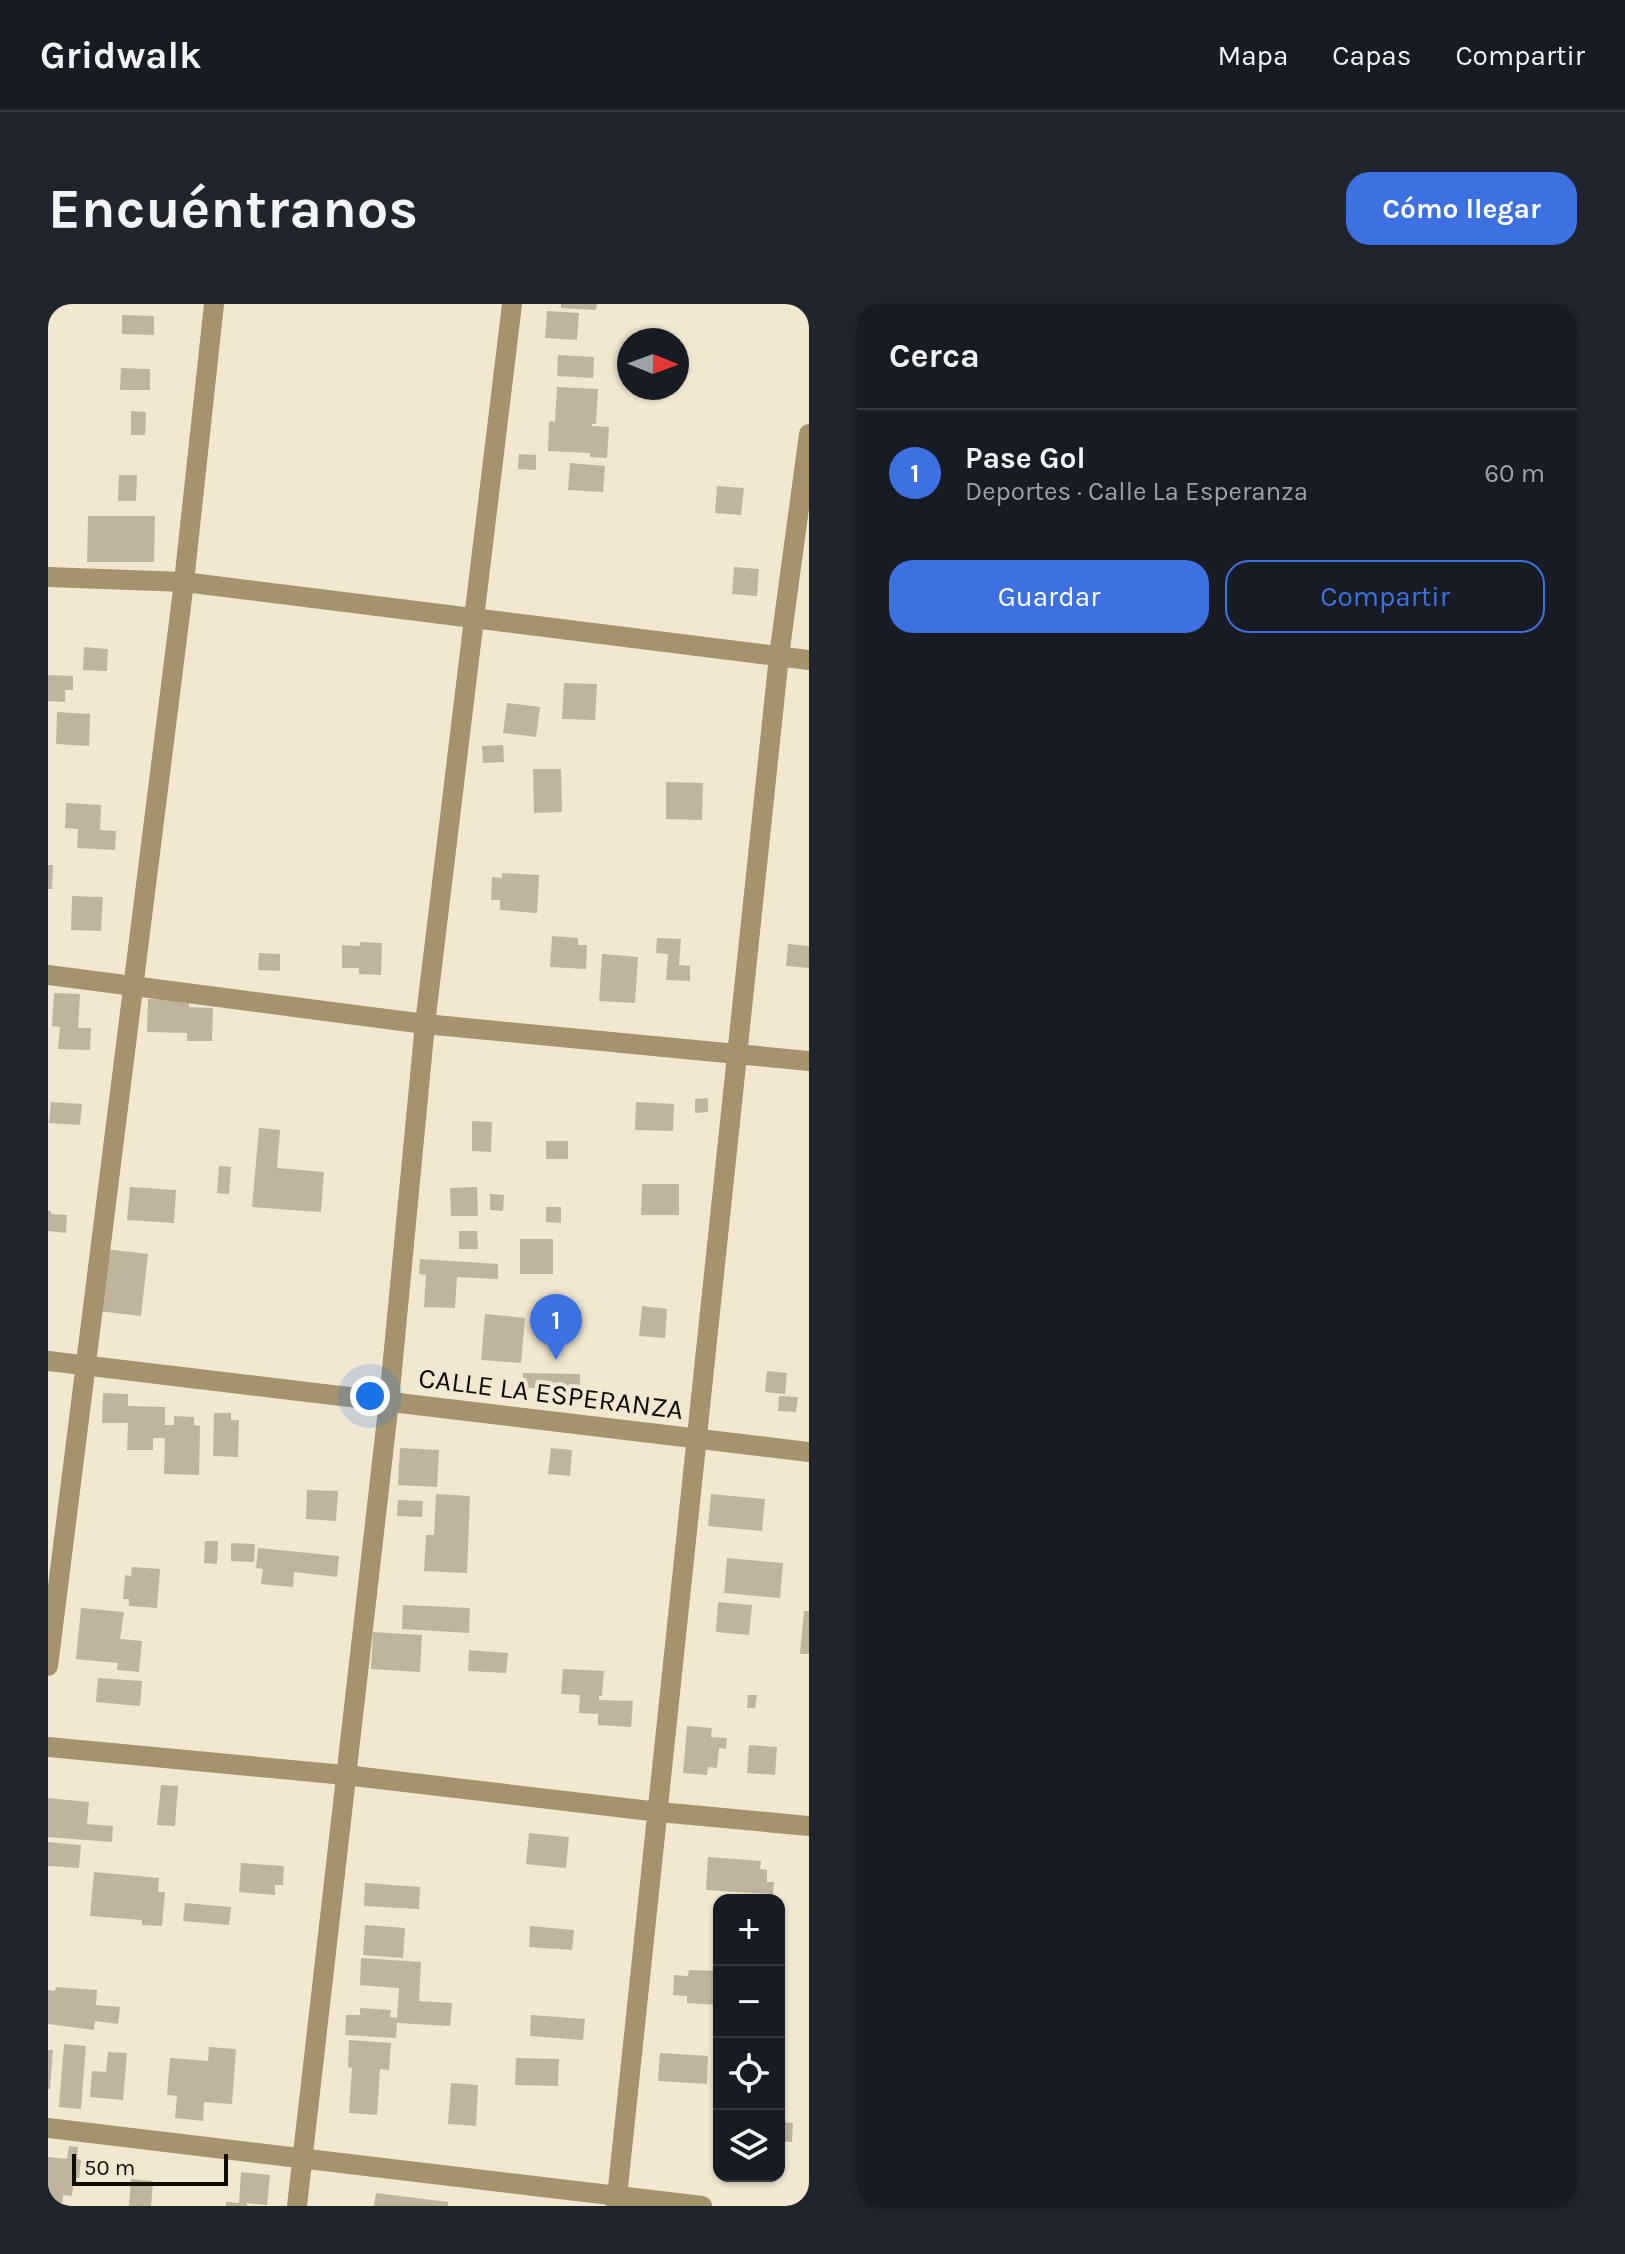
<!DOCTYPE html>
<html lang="es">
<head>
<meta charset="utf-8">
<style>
	:root { --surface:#171b24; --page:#20242c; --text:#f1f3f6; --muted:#9ea1a6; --line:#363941; --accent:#3d71e1 }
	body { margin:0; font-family:Karla,sans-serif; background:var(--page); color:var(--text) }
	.controls { position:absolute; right:24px; bottom:24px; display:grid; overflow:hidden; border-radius:16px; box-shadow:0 2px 6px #0004 }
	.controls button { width:72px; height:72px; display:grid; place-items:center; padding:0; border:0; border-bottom:2px solid var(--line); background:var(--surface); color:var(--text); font:40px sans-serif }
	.compass { position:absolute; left:569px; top:24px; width:72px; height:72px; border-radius:50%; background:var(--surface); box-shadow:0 2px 6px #0004; rotate:91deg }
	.scale { position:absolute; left:24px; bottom:20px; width:156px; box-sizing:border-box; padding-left:8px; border:4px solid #100d06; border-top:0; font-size:22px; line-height:28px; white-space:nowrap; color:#100d06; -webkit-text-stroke:6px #f2e8d1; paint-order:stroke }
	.you { position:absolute; left:322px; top:1092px; width:28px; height:28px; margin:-20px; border:6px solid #fff; border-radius:50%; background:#1a73e8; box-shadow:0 0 0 12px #1a73e833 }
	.badge { display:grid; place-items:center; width:52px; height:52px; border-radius:50%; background:var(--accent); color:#fff; font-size:26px; font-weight:700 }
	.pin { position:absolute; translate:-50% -66px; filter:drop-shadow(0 2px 4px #0008) }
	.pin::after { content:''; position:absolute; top:42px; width:28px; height:24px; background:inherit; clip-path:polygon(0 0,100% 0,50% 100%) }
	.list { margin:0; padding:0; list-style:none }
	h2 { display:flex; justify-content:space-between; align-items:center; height:104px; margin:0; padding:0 32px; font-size:34px }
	h2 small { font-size:26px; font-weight:400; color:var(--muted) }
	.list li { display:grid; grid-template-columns:52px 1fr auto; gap:24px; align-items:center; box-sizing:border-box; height:128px; padding:0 32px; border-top:2px solid var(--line) }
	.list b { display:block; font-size:30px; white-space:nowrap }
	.list p { margin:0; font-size:26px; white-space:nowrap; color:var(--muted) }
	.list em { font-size:26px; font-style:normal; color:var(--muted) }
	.actions { display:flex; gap:16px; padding:24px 32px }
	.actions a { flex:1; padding:18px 0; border:2px solid var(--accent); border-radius:24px; text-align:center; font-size:28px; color:var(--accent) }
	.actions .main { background:var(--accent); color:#fff }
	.icon { flex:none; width:44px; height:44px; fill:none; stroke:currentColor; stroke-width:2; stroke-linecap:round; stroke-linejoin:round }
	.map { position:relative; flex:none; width:761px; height:1902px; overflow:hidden; border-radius:24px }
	header { display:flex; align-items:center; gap:48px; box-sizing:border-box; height:112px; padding:0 40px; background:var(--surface); border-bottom:2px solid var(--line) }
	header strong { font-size:38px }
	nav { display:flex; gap:44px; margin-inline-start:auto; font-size:28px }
	.intro { display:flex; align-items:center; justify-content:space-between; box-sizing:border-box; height:192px; padding:0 48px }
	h1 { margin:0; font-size:56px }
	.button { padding:20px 36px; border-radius:24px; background:var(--accent); color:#fff; font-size:28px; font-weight:700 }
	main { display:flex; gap:48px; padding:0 48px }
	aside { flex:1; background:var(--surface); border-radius:24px; box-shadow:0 2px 6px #0004 }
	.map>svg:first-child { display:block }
	.building { fill:#bfb59f }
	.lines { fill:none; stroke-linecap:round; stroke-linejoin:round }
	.minor { stroke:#a4936c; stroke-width:20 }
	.labels { text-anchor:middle; stroke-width:8; stroke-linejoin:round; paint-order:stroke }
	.street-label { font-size:28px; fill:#100d06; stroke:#f2e8d1 }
</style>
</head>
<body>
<header>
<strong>Gridwalk</strong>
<nav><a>Mapa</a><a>Capas</a><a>Compartir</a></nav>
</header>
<div class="intro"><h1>Encuéntranos</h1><a class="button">Cómo llegar</a></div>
<main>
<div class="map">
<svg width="761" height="1902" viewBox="0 0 761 1902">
	<rect width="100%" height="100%" fill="#f2e8d1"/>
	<!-- building -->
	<g class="building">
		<path d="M513,0H549L548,6L513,4Z"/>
		<path d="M499,7L531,9L529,36L497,34Z"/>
		<path d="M74,11L106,12V31L74,30Z"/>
		<path d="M510,51L546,53L545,74L509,72Z"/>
		<path d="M73,64L102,65V86H72Z"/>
		<path d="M509,83L550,85L548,120H544V122L561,123L559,154L542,153V149L500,147L501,117L507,118Z"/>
		<path d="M83,107L98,108L97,131H83Z"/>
		<path d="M471,150L488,151V166L470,165Z"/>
		<path d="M522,159L557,162L555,188L520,186Z"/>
		<path d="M71,171H89L88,197H70Z"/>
		<path d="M669,182L696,184L693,211L667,209Z"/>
		<path d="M40,212H107L106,258H39Z"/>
		<path d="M686,263L711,265L709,292L684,290Z"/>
		<path d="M36,343L60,345L59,367L35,366Z"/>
		<path d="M0,371L25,372V386H17V398L0,397Z"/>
		<path d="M516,379L549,380L547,416L514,415Z"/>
		<path d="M459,399L492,403L488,433L455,429Z"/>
		<path d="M9,408L42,410L41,442L8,440Z"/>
		<path d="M455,441L456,458L435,459L434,442Z"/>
		<path d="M485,465H513L514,508L486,509Z"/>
		<path d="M618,478L655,479L654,516L618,515Z"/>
		<path d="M18,499L53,501L52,526L68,527L67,546L29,544L30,525L17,524Z"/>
		<path d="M0,561H5L4,585H0Z"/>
		<path d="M454,569L491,571L489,609L452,606V596H443L444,573L454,574Z"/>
		<path d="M24,592L55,593L53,627L23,626Z"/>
		<path d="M504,632L530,634V641H539L538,665L502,663Z"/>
		<path d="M609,634L633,635L631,661L642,662V677L618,676L620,650L608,649Z"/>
		<path d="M312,638L334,639L333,671L311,670V664H294V641L312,642Z"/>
		<path d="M740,640L761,642V664L738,662Z"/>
		<path d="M211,649L232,650V667L210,666Z"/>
		<path d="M554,650L590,653L587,699L551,697Z"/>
		<path d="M6,689L32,690L30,724H43L42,746L10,745L12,723L4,722Z"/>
		<path d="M100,695L141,696V703L165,704L164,737H139V729L99,728Z"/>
		<path d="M660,794V808L647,809V795Z"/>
		<path d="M3,798L34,800L32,821L1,819Z"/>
		<path d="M588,798L626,800L625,827L587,826Z"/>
		<path d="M424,817L444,818L443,848L424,847Z"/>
		<path d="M211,824L232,826L229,864L276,868L273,908L204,903Z"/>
		<rect x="498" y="837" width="22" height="18"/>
		<path d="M171,862L183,863L181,890L169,889Z"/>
		<path d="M594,880H631V911H593Z"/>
		<path d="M82,883L128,886L126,919L79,916Z"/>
		<path d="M429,883L430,912H403L402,884Z"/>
		<path d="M442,890L456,891L455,907L442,906Z"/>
		<path d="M498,903H513V919L498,918Z"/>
		<path d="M0,907H3V910L19,911L18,929L0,927Z"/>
		<path d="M411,927H429L430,945H411Z"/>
		<rect x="472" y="935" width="33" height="35"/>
		<path d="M58,945L100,950L93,1012L50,1007Z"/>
		<path d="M372,955L450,960V975L409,973L407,1004L376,1003L378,971L371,970Z"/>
		<path d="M594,1002L619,1005L617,1034L591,1032Z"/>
		<path d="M437,1010L477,1014L473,1059L433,1056Z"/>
		<path d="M719,1067L739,1069L737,1090L717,1088Z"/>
		<path d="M475,1069L532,1070V1085L475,1084Z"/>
		<path d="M55,1089L80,1090V1102L117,1103V1121H126V1112L146,1113V1121L152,1122L151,1171L116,1170L117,1134H105V1146H79L80,1119H54Z"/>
		<path d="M731,1092L750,1093L748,1108L730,1107Z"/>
		<path d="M166,1109H183V1116H191L190,1153L165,1152Z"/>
		<path d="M352,1144L391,1146L389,1183L350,1181Z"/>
		<path d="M503,1144L524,1146L522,1172L500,1170Z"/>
		<path d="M259,1186L290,1187L288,1217L258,1215Z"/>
		<path d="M388,1190L422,1192L419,1269L376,1267L378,1231H386Z"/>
		<path d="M663,1190L717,1195L714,1227L660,1222Z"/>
		<path d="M350,1196L375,1197L374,1213L349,1212Z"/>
		<path d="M157,1237H170L169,1260L156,1259Z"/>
		<path d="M183,1239L207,1240L206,1258L183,1257Z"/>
		<path d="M210,1244L291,1252L289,1273L246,1268L245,1283L213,1280L215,1265L208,1264Z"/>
		<path d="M679,1254L735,1259L732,1294L676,1289Z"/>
		<path d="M84,1263L112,1265L109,1304L81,1302V1295H75L77,1271L83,1272Z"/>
		<path d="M670,1298L704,1301L701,1331L668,1328Z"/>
		<path d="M355,1301L422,1304L421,1329L354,1325Z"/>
		<path d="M33,1304L76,1308L72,1335L94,1337L91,1368L69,1366L70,1359L28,1355Z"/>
		<path d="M756,1307H761V1350H752Z"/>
		<path d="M325,1328L374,1331L372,1368L323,1365Z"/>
		<path d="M421,1346L460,1349L458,1369L420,1367Z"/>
		<path d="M515,1365L556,1367L554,1392H551V1396L585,1397L583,1423L550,1421V1410L531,1409L532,1391L513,1390Z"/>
		<path d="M50,1374L94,1377L92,1402L48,1398Z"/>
		<path d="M700,1391H709L707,1404H699Z"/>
		<path d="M639,1422L664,1424L663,1433L679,1434L678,1445L671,1444L669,1464L660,1463L659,1471L635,1469Z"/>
		<path d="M701,1441L729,1443L727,1471L699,1469Z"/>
		<path d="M113,1481L130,1482L127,1522L109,1521Z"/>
		<path d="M0,1494L41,1498L39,1520L65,1522L64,1538L0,1533Z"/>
		<path d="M481,1529L521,1533L518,1564L478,1560Z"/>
		<path d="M0,1538L33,1541L31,1564L0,1562Z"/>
		<path d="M660,1553L713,1557L712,1565L719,1566V1578H726L725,1590L658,1586Z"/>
		<path d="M193,1559L236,1562L235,1581H227V1591L191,1588Z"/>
		<path d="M46,1568L111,1574L110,1588H117L114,1622L94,1621V1616L42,1612Z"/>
		<path d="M317,1579L372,1583L371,1605L316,1602Z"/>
		<path d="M137,1599L183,1603L181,1621L135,1617Z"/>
		<path d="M317,1621L357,1624L355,1654L315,1651Z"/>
		<path d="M482,1622L526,1626L524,1646L481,1643Z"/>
		<path d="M313,1654L373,1658L371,1697L404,1699L402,1722L349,1719L348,1734L297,1731L298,1711H312V1704L343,1706L342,1713L349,1714L351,1684L312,1681Z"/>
		<path d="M641,1666L671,1667V1701L639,1699V1692L625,1691L626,1671L640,1672Z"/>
		<path d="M8,1683L49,1686L48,1701L72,1703L70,1720L47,1717L46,1726L0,1720V1686L7,1687Z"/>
		<path d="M483,1711L537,1715L535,1736L482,1732Z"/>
		<path d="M301,1736L343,1739L341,1766L332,1765L329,1811L301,1809L304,1764L300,1763Z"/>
		<path d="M16,1740L38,1742L33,1805L11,1803Z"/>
		<path d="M161,1743L188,1745L184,1800L156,1798L155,1817L127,1814L129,1792L119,1791L122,1754L160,1757Z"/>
		<path d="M0,1746H5L2,1785H0Z"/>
		<path d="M60,1748L79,1749L75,1796L42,1793L44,1767L58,1768Z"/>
		<path d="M612,1749L660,1752L659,1780L610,1777Z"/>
		<path d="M468,1754L511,1755L510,1782L467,1781Z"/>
		<path d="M403,1779L430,1781L428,1822L400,1820Z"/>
		<path d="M731,1818L745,1819L744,1838L731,1837Z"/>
		<path d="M21,1842L30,1843L29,1855L33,1856L31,1874H26L24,1892L15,1891L14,1902H0V1853L19,1855Z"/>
		<path d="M193,1868L222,1871L219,1901L199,1899V1902H178V1898L191,1899Z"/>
		<path d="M83,1875L105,1877L103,1902H81Z"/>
		<path d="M328,1889L400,1898V1902H326Z"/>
	</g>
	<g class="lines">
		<!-- minor -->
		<g class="minor">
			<path d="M0,273L136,278L761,356"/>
			<path d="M0,671L377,720L761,757"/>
			<path d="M0,1057L761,1148"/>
			<path d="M0,1362L136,278L166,0"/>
			<path d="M0,1443L297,1471L611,1508L761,1522"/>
			<path d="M0,1824L654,1902"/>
			<path d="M249,1902L341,1097L377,720L464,0"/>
			<path d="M568,1902L731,352L761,130"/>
		</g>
	</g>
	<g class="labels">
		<!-- street labels -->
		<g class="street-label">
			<text transform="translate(503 1089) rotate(7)" y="10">CALLE LA ESPERANZA</text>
		</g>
	</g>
</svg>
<div class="controls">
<button>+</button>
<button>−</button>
<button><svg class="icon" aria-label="locate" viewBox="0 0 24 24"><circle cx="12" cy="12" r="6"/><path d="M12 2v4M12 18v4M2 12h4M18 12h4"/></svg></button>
<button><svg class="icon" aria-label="layers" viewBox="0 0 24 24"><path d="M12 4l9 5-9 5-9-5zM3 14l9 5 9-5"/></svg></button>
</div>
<svg class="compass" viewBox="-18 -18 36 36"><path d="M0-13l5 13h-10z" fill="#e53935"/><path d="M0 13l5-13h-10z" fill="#9ea1a6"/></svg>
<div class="scale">50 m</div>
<div class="you"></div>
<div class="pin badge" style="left:508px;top:1056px">1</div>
</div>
<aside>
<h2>Cerca<small></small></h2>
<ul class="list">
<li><span class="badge">1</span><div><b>Pase Gol</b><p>Deportes · Calle La Esperanza</p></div><em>60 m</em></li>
</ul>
<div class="actions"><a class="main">Guardar</a><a>Compartir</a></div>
</aside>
</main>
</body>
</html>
